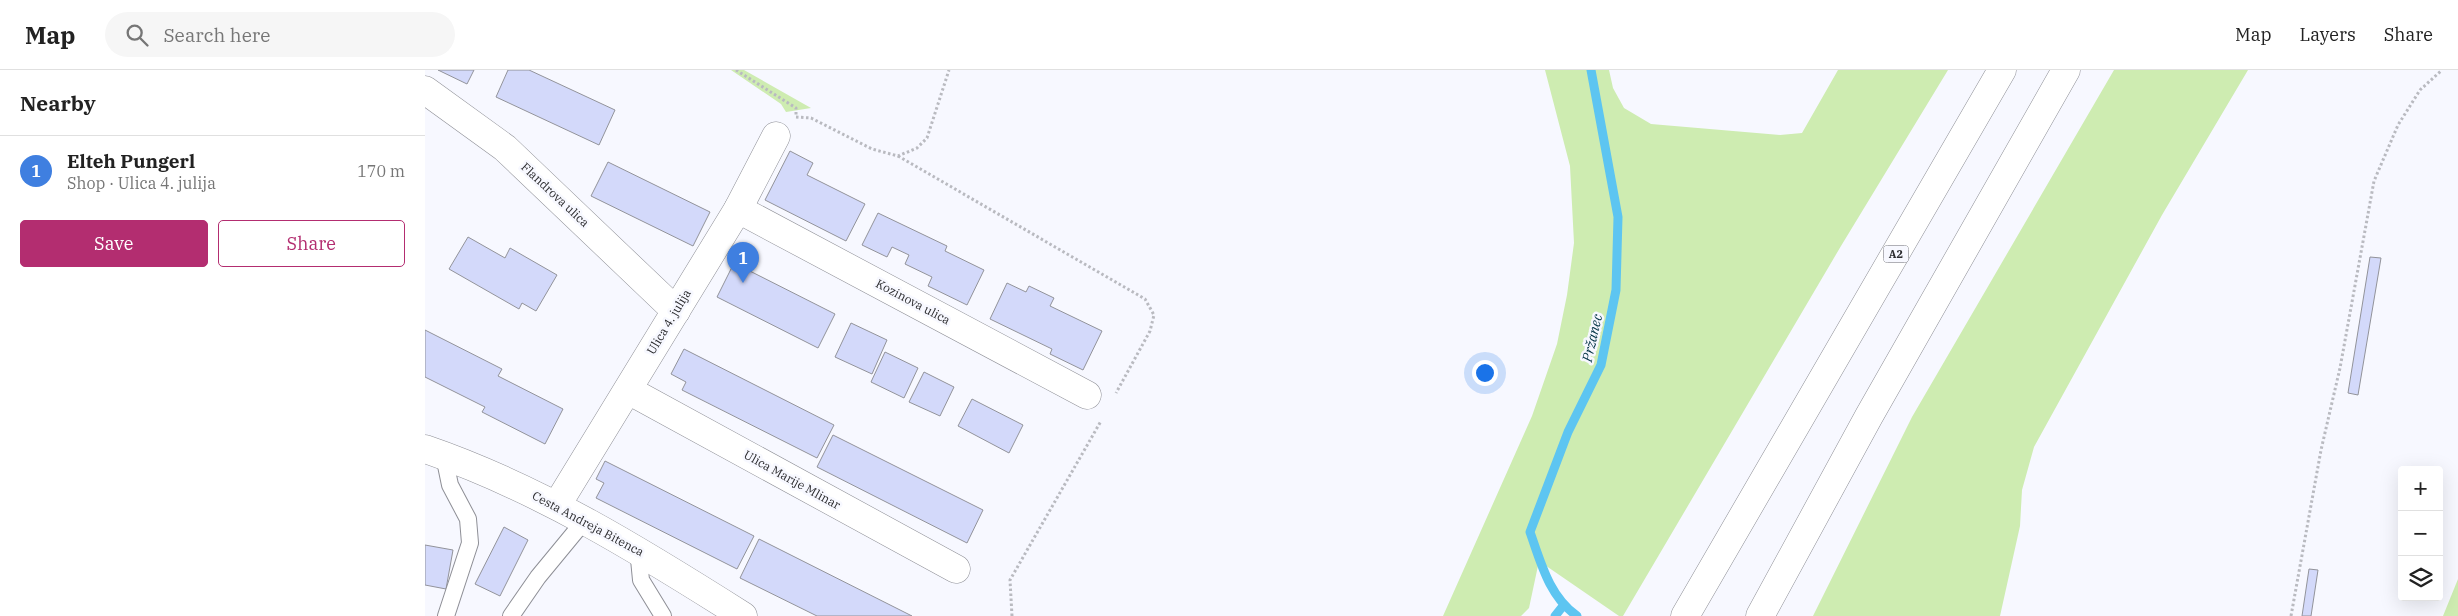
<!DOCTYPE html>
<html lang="en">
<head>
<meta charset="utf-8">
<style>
	:root { --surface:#fff; --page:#f6f6f6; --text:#222; --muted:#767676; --line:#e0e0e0; --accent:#b32d70 }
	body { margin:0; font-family:"IBM Plex Serif",serif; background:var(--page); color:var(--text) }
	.controls { position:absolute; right:15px; bottom:15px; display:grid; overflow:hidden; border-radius:5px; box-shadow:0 5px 20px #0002 }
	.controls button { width:45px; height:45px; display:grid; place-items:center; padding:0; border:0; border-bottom:1px solid var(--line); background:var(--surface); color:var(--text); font:25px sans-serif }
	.you { position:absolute; left:1059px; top:302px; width:18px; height:18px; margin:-12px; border:4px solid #fff; border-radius:50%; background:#1a73e8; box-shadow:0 0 0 8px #1a73e833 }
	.badge { display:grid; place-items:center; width:32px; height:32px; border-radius:50%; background:var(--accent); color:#fff; font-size:16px; font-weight:700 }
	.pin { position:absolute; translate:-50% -41px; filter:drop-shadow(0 1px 2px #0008) }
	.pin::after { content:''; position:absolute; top:26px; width:18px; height:15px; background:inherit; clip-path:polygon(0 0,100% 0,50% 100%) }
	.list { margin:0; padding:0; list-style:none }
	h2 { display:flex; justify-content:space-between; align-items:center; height:65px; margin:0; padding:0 20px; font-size:21px }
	h2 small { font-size:16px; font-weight:400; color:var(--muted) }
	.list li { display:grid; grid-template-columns:32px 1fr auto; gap:15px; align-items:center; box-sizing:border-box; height:70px; padding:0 20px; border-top:1px solid var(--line) }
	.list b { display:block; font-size:19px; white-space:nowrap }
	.list p { margin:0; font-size:16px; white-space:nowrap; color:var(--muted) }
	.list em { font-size:16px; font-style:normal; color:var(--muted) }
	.actions { display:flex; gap:10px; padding:15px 20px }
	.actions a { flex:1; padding:11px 0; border:1px solid var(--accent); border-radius:5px; text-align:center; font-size:18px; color:var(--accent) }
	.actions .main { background:var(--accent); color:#fff }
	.icon { flex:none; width:28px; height:28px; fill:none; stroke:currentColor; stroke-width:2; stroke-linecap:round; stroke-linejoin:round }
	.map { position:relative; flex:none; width:2033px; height:546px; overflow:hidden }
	header { display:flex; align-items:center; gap:30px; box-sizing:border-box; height:70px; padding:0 25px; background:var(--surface); border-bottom:1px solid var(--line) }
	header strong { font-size:24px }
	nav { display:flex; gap:28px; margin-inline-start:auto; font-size:18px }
	.search { width:350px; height:45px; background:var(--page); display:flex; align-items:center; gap:12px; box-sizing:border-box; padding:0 18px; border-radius:28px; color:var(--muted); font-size:19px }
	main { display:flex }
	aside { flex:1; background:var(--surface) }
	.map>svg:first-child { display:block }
	.green { fill:#ceecb1 }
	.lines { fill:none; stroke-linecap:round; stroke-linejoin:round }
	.stream { stroke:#5dc5f1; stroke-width:9 }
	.building { fill:#d3d9fa; stroke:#92939a }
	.lane-casing { stroke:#8e8f96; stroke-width:18 }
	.street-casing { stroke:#8e8f96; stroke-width:29 }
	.secondary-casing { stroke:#8e8f96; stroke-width:29 }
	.highway-casing { stroke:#8e8f96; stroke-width:29 }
	.path { stroke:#b9bac0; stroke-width:3; stroke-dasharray:2.5 2.5; stroke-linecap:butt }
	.lane { stroke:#fff; stroke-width:16 }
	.street { stroke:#fff; stroke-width:28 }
	.secondary { stroke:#fff; stroke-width:28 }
	.highway { stroke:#fff; stroke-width:28 }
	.labels { text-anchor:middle; stroke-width:5; stroke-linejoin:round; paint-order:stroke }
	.shield { fill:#f7f8ff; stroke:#69696d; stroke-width:1 }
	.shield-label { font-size:11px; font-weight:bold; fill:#2c2c2f }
	.street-label { font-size:12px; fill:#2c2c2f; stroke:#f7f8ff }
	.water-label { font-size:14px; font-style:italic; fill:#003143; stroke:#f7f8ff }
</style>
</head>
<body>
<header>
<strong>Map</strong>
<div class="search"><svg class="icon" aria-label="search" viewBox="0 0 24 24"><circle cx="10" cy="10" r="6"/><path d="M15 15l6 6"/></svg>Search here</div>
<nav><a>Map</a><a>Layers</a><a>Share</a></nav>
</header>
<main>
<aside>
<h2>Nearby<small></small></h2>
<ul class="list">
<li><span class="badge" style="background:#3f7fe0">1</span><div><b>Elteh Pungerl</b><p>Shop · Ulica 4. julija</p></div><em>170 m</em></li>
</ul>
<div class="actions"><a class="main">Save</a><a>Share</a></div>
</aside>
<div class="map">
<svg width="2033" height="546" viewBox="0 0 2033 546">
	<rect width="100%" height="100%" fill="#f7f8ff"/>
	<!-- green -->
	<g class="green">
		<path d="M306,0H319L386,38L361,42L356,34Z"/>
		<path d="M1120,0H1184L1188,18L1199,38L1226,54L1355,65L1377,63L1413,0H1523L1416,176L1198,546H1194L1114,491L1104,538L1096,546H1018L1107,346L1132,274L1142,225L1149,173L1145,96Z"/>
		<path d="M1689,0H1823L1737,145L1609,377L1597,420L1595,456L1575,546H1388L1487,347Z"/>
		<path d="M2033,509V546H2018Z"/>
	</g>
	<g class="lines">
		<!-- stream -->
		<g class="stream">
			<path d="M1130,546L1138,536"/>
			<path d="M1152,546C1124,526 1116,493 1105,462L1143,362L1176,295L1191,220L1193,147L1166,0"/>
		</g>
	</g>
	<!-- building -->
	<g class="building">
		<path d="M13,0H49L42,14Z"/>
		<path d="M83,0H104L190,40L174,75L71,27Z"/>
		<path d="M365,81L388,93L382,105L440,134L421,171L340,130Z"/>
		<path d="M183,92L285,142L268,176L166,126Z"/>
		<path d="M453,143L522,176L520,181L559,200L542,235L503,216L507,207L480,194L484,185L467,177L462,187L437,175Z"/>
		<path d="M43,167L80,188L85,178L132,205L111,241L97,233L94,239L24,199Z"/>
		<path d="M1945,187L1956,188L1933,325L1923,323Z"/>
		<path d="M309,193L410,244L393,278L292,227Z"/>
		<path d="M582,213L601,222L604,216L629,228L625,236L677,261L658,300L625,284L627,279L565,249Z"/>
		<path d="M426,253L462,270L447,304L410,287Z"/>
		<path d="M0,260L77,299L73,306L138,339L120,374L57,342L60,337L0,307Z"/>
		<path d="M259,279L409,355L392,388L257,320L261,312L246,304Z"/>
		<path d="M460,282L493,298L479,328L446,312Z"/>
		<path d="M499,302L529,317L515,346L484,332Z"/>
		<path d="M547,329L598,355L584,383L533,356Z"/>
		<path d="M408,365L558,440L542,473L392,397Z"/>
		<path d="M180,391L329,466L312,499L171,428L179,413L171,409Z"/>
		<path d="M79,457L103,470L75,526L50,514Z"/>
		<path d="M334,469L487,546H392L315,508Z"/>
		<path d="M0,475L28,480L21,519L0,515Z"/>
		<path d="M1884,499L1893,500L1886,546H1877Z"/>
	</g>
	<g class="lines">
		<!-- lane casing -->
		<g class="lane-casing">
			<g id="lane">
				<path d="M19,386L25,415L43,449L45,473L21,546"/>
				<path d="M213,479L216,510L238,546"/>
				<path d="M86,546L113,507L160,450"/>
			</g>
		</g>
		<!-- street casing -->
		<g class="street-casing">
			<g id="street">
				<path d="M0,20L80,78L251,241"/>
				<path d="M313,139L662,325"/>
				<path d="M203,320L531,499"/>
				<path d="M132,435L313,139L351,66"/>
			</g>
		</g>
		<!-- secondary casing -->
		<g class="secondary-casing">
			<path id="secondary" d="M0,379C114,418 217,482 318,546"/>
		</g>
		<!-- highway casing -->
		<g class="highway-casing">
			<g id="highway">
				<path d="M1260,546L1577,0"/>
				<path d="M1335,546L1444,346L1641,0"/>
			</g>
		</g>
		<!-- path -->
		<g class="path">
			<path d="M311,0L371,38V46"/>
			<path d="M371,47L386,48L447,79L473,86L492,78L502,68L524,0"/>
			<path d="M473,86L720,229L729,245L725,261L691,323"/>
			<path d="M587,546L585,510L676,351"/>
			<path d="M1866,546L1896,380L1915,298L1949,111L1973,55L1995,20L2017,0"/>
		</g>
		<!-- lane -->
		<use href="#lane" class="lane"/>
		<!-- street -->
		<use href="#street" class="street"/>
		<!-- secondary -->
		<use href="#secondary" class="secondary"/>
		<!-- highway -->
		<use href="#highway" class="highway"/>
	</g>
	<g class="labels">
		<!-- shield labels -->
		<rect class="shield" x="1458.5" y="175.5" width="25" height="17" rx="4"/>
		<g class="shield-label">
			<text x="1471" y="188">A2</text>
		</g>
		<!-- street labels -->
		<g class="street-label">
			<text transform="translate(130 125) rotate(43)" y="4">Flandrova ulica</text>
			<text transform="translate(488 232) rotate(28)" y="4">Kozinova ulica</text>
			<text transform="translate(244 252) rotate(-59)" y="4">Ulica 4. julija</text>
			<text transform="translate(367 410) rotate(29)" y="4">Ulica Marije Mlinar</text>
			<text transform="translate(163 454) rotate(28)" y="4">Cesta Andreja Bitenca</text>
		</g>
		<!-- water labels -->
		<g class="water-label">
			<text transform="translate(1167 268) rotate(-77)" y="5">Pržanec</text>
		</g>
	</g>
</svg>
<div class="controls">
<button>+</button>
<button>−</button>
<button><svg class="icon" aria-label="layers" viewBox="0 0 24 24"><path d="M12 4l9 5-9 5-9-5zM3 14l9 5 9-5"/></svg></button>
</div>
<div class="you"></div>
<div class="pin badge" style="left:318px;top:213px;background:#3f7fe0">1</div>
</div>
</main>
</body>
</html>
